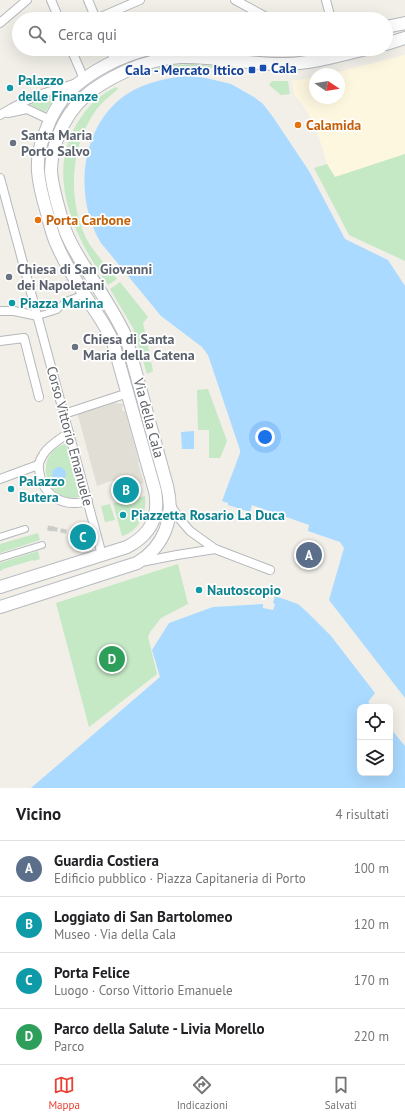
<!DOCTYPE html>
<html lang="it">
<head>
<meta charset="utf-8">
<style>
	:root { --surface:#fff; --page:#f6f6f6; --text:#202124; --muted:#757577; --line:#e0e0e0; --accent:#ea4335 }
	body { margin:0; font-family:"PT Sans",sans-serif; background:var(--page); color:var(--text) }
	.controls { position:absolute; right:12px; bottom:12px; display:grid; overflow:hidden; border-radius:8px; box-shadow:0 4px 16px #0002 }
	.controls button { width:36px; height:36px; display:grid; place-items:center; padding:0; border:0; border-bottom:1px solid var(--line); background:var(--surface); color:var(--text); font:20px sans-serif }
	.compass { position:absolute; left:309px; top:68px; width:36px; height:36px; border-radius:50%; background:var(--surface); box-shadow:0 4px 16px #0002; rotate:102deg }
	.you { position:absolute; left:265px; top:437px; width:14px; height:14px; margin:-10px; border:3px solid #fff; border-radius:50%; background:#1a73e8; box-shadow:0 0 0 6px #1a73e833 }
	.badge { display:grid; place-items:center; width:26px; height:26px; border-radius:50%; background:var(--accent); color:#fff; font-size:13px; font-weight:700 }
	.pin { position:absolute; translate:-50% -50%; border:2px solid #fff; box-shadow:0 1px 4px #0006 }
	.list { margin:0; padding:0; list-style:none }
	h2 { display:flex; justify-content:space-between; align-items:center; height:52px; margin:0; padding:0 16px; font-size:17px }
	h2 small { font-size:13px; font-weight:400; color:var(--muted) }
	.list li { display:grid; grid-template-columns:26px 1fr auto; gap:12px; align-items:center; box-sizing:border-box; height:56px; padding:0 16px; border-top:1px solid var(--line) }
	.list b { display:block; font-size:15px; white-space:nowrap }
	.list p { margin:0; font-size:13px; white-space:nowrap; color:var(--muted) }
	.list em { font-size:13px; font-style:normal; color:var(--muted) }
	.icon { flex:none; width:22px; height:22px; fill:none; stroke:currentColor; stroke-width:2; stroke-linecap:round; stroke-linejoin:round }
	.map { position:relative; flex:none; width:405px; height:788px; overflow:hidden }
	.search { position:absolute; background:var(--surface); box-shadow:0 4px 16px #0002; left:12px; right:12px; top:12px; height:44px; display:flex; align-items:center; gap:10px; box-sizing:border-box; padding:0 14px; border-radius:22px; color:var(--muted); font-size:15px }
	.sheet { height:276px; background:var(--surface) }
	nav { display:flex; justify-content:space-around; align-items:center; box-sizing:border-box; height:56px; border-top:1px solid var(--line); background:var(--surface); font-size:11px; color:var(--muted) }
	nav a { display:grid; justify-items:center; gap:2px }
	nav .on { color:var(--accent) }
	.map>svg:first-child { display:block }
	.commercial { fill:#fef7e0 }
	.education { fill:#e1ded6 }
	.green { fill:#c5e8c5 }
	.water { fill:#aadaff }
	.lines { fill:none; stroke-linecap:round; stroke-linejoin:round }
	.pedestrian-tunnel { stroke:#ccccc8; stroke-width:6; stroke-dasharray:6 3; stroke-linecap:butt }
	.pedestrian-casing { stroke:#b5b8bc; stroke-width:8 }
	.minor-casing { stroke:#b5b8bc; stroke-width:10 }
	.secondary-casing { stroke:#b6babf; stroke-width:14 }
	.pedestrian { stroke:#fff; stroke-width:6 }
	.minor { stroke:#fff; stroke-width:8 }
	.secondary { stroke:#fff; stroke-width:12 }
	.transit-dot { fill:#1a4fb4; stroke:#fff; stroke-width:1.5 }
	.culture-dot { fill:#0f9aa8; stroke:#fff; stroke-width:1.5 }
	.food-dot { fill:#e8710a; stroke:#fff; stroke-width:1.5 }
	.worship-dot { fill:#6b7280; stroke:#fff; stroke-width:1.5 }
	.labels { text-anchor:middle; stroke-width:3.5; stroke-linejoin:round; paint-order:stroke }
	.transit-label { font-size:14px; font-weight:bold; fill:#164399; stroke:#fff; text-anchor:start }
	.culture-label { font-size:14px; font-weight:bold; fill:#0d838f; stroke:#fff; text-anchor:start }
	.food-label { font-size:14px; font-weight:bold; fill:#c56008; stroke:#fff; text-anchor:start }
	.worship-label { font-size:14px; font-weight:bold; fill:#5b616d; stroke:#fff; text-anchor:start }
	.street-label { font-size:14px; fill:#5f6368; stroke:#fff }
</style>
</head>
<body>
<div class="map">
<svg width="405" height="788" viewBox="0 0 405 788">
	<rect width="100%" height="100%" fill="#f1efe8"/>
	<!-- commercial -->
	<path class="commercial" d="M405,55V154L335,177L327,164L321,143L312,121L306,110L294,94L292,81L315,77V98H339V74H330Z"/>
	<!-- education -->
	<path class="education" d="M110,402L123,404L122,411H125L139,462L138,463L144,483L125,488L123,480L114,483L113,480L97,486L77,412Z"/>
	<!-- green -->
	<g class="green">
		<path d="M192,64L241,69L239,76C232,74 225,71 218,69C198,64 169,66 149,72L148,71L165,66Z"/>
		<path d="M272,81H288L290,94L281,95L269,85Z"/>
		<path d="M116,87L118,89C110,96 102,102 96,110C70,146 67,201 87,240C95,254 107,266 117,279L108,285C98,270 88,255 80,238C63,202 55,163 75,127C85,109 97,96 116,87Z"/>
		<path d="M54,93L57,94L45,112L31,105L28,103Z"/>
		<path d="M405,154V261L349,235L314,168L327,164L335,177Z"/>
		<path d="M120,282L148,317L143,323L153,371L147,374L133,328L110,289Z"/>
		<path d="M208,389L227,441L220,458H209V430H198L197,390Z"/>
		<path d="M66,444L80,497C44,505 32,452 66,444Z"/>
		<path d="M145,496C147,514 139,531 122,536L113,503Z"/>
		<path d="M110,504L115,520L105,522L101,506Z"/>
		<path d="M38,533L40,540L0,553V544Z"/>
		<path d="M38,551L40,559L33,561V560L3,569V570L0,571V563Z"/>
		<path d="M178,564L188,604L161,618L150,632L148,637L150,645L157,674L89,727L56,603Z"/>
	</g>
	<!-- water -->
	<g class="water">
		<path d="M191,76L206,78L231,84L254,97L263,104L273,117L309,171L345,239L388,260L405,286V698L329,600L344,548L340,542L308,531L309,525L252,505L250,512L228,505V503L222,501L240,453V450L208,355L202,347L161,316L101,243C73,197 80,125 127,94C146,82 169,77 191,76Z"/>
		<path d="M194,431V449H182L181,432Z"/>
		<circle cx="59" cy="474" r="7"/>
		<path d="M275,596L298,604L307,612L331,636L375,693L368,702L372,707H360V773H390V728L405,746V788H31L160,677L152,650L169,623L213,607L263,604V608L273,610L275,604L273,603Z"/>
	</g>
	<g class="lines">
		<!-- pedestrian-tunnel -->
		<g class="pedestrian-tunnel">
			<path d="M50,531L51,526"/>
			<path d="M54,531L55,527"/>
			<path d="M63,533L64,529"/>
		</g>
		<!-- pedestrian casing -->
		<g class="pedestrian-casing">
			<g id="pedestrian">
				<path d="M38,316L57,310L66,301L85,294"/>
				<path d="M0,537L25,529"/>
				<path d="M0,558L42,545"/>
			</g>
		</g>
		<!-- minor casing -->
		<g class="minor-casing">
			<g id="minor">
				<path d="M51,0L59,19"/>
				<path d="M88,0L96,19"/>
				<path d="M235,0L270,19"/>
				<path d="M326,0L331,19"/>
				<path d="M96,19L140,0"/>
				<path d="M0,23L27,0"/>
				<path d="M71,49L84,79"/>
				<path d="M110,49L115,62"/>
				<path d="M8,113L27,109L50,120"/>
				<path d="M0,115L12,108L35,96L77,83"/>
				<path d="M0,178L102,555"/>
				<path d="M0,311H14L38,316"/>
				<path d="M0,341L24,338L39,397"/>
				<path d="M64,414L128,393"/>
				<path d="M69,433C61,438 47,447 43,455C38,463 38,466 40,475C43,492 58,504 76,503C80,503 84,502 88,501"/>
				<path d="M0,479L38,465"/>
				<path d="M170,504L178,517L190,531L215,549L270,570"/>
				<path d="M141,562L177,555L215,549"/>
			</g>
		</g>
		<!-- secondary casing -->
		<g class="secondary-casing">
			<g id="secondary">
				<path d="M386,27L405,23"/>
				<path d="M386,44L405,38"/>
				<path d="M0,587L127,547C150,535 160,518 155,491L113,342C107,327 97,314 88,300C77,283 65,264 57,245C52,235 50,224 47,213C43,199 39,186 38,171C37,158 40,145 45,133C50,118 58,103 70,91C90,71 121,56 149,49"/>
				<path d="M0,607L137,563C165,546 175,517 167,486L126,337C115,313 99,290 85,267C77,255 70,243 65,230C60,213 52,188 51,171C51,159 54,147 58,136C72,101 94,86 126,71C144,63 162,58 181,57C217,56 252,65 287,64C314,63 340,55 367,49"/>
			</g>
		</g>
		<!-- pedestrian -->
		<use href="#pedestrian" class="pedestrian"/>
		<!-- minor -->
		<use href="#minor" class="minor"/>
		<!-- secondary -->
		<use href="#secondary" class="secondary"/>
	</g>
	<!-- markers -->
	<g class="transit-dot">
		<rect x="259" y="64" width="8" height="8" rx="2"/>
		<rect x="248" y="66" width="8" height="8" rx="2"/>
	</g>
	<g class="culture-dot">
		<circle cx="10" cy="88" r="4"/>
		<circle cx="12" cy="303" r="4"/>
		<circle cx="11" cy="489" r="4"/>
		<circle cx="123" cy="515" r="4"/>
		<circle cx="199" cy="590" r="4"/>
	</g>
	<g class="food-dot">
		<circle cx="298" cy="125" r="4"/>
		<circle cx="38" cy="220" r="4"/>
	</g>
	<g class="worship-dot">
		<circle cx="13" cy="143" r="4"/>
		<circle cx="9" cy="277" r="4"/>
		<circle cx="75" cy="347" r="4"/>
	</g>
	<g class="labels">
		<!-- transit labels -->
		<g class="transit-label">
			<text x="271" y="73">Cala</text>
			<text x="244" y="75" text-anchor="end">Cala - Mercato Ittico</text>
		</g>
		<!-- culture labels -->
		<g class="culture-label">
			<text x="18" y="85">Palazzo<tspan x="18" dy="16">delle Finanze</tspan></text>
			<text x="20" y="308">Piazza Marina</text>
			<text x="19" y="486">Palazzo<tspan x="19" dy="16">Butera</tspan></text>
			<text x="131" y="520">Piazzetta Rosario La Duca</text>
			<text x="207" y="595">Nautoscopio</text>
		</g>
		<!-- food labels -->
		<g class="food-label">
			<text x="306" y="130">Calamida</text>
			<text x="46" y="225">Porta Carbone</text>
		</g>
		<!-- worship labels -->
		<g class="worship-label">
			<text x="21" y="140">Santa Maria<tspan x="21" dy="16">Porto Salvo</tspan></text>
			<text x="17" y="274">Chiesa di San Giovanni<tspan x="17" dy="16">dei Napoletani</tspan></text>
			<text x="83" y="344">Chiesa di Santa<tspan x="83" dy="16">Maria della Catena</tspan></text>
		</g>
		<!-- street labels -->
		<g class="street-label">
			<text transform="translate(149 418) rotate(75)" y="5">Via della Cala</text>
			<text transform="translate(70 436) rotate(75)" y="5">Corso Vittorio Emanuele</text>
		</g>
	</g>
</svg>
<div class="controls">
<button><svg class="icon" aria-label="locate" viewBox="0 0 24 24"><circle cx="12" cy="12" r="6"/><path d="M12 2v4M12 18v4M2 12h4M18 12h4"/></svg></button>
<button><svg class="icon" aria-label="layers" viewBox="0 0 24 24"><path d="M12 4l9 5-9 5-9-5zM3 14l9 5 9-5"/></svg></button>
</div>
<svg class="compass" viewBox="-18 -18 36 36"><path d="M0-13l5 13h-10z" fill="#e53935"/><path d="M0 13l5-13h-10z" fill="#757577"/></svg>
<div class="you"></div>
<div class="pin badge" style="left:309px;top:555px;background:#5c6f8a">A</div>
<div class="pin badge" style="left:126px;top:490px;background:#0f9aa8">B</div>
<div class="pin badge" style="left:83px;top:537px;background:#0f9aa8">C</div>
<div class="pin badge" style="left:112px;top:659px;background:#2e9e5b">D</div>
<div class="search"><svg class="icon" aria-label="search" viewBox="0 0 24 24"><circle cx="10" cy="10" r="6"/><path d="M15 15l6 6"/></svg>Cerca qui</div>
</div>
<section class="sheet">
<h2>Vicino<small>4 risultati</small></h2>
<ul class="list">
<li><span class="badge" style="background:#5c6f8a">A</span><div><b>Guardia Costiera</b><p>Edificio pubblico · Piazza Capitaneria di Porto</p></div><em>100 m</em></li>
<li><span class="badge" style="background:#0f9aa8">B</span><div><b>Loggiato di San Bartolomeo</b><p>Museo · Via della Cala</p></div><em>120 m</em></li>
<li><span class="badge" style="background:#0f9aa8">C</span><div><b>Porta Felice</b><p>Luogo · Corso Vittorio Emanuele</p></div><em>170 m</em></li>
<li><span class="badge" style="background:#2e9e5b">D</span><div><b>Parco della Salute - Livia Morello</b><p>Parco</p></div><em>220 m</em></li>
</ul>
</section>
<nav>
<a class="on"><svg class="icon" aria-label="map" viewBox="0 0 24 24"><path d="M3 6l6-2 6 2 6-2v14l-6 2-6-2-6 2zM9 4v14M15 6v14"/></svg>Mappa</a>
<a><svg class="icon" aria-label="directions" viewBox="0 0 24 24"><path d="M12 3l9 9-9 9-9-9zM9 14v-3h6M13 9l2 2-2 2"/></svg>Indicazioni</a>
<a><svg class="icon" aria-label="saved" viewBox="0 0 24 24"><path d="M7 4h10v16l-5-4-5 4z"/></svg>Salvati</a>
</nav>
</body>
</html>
